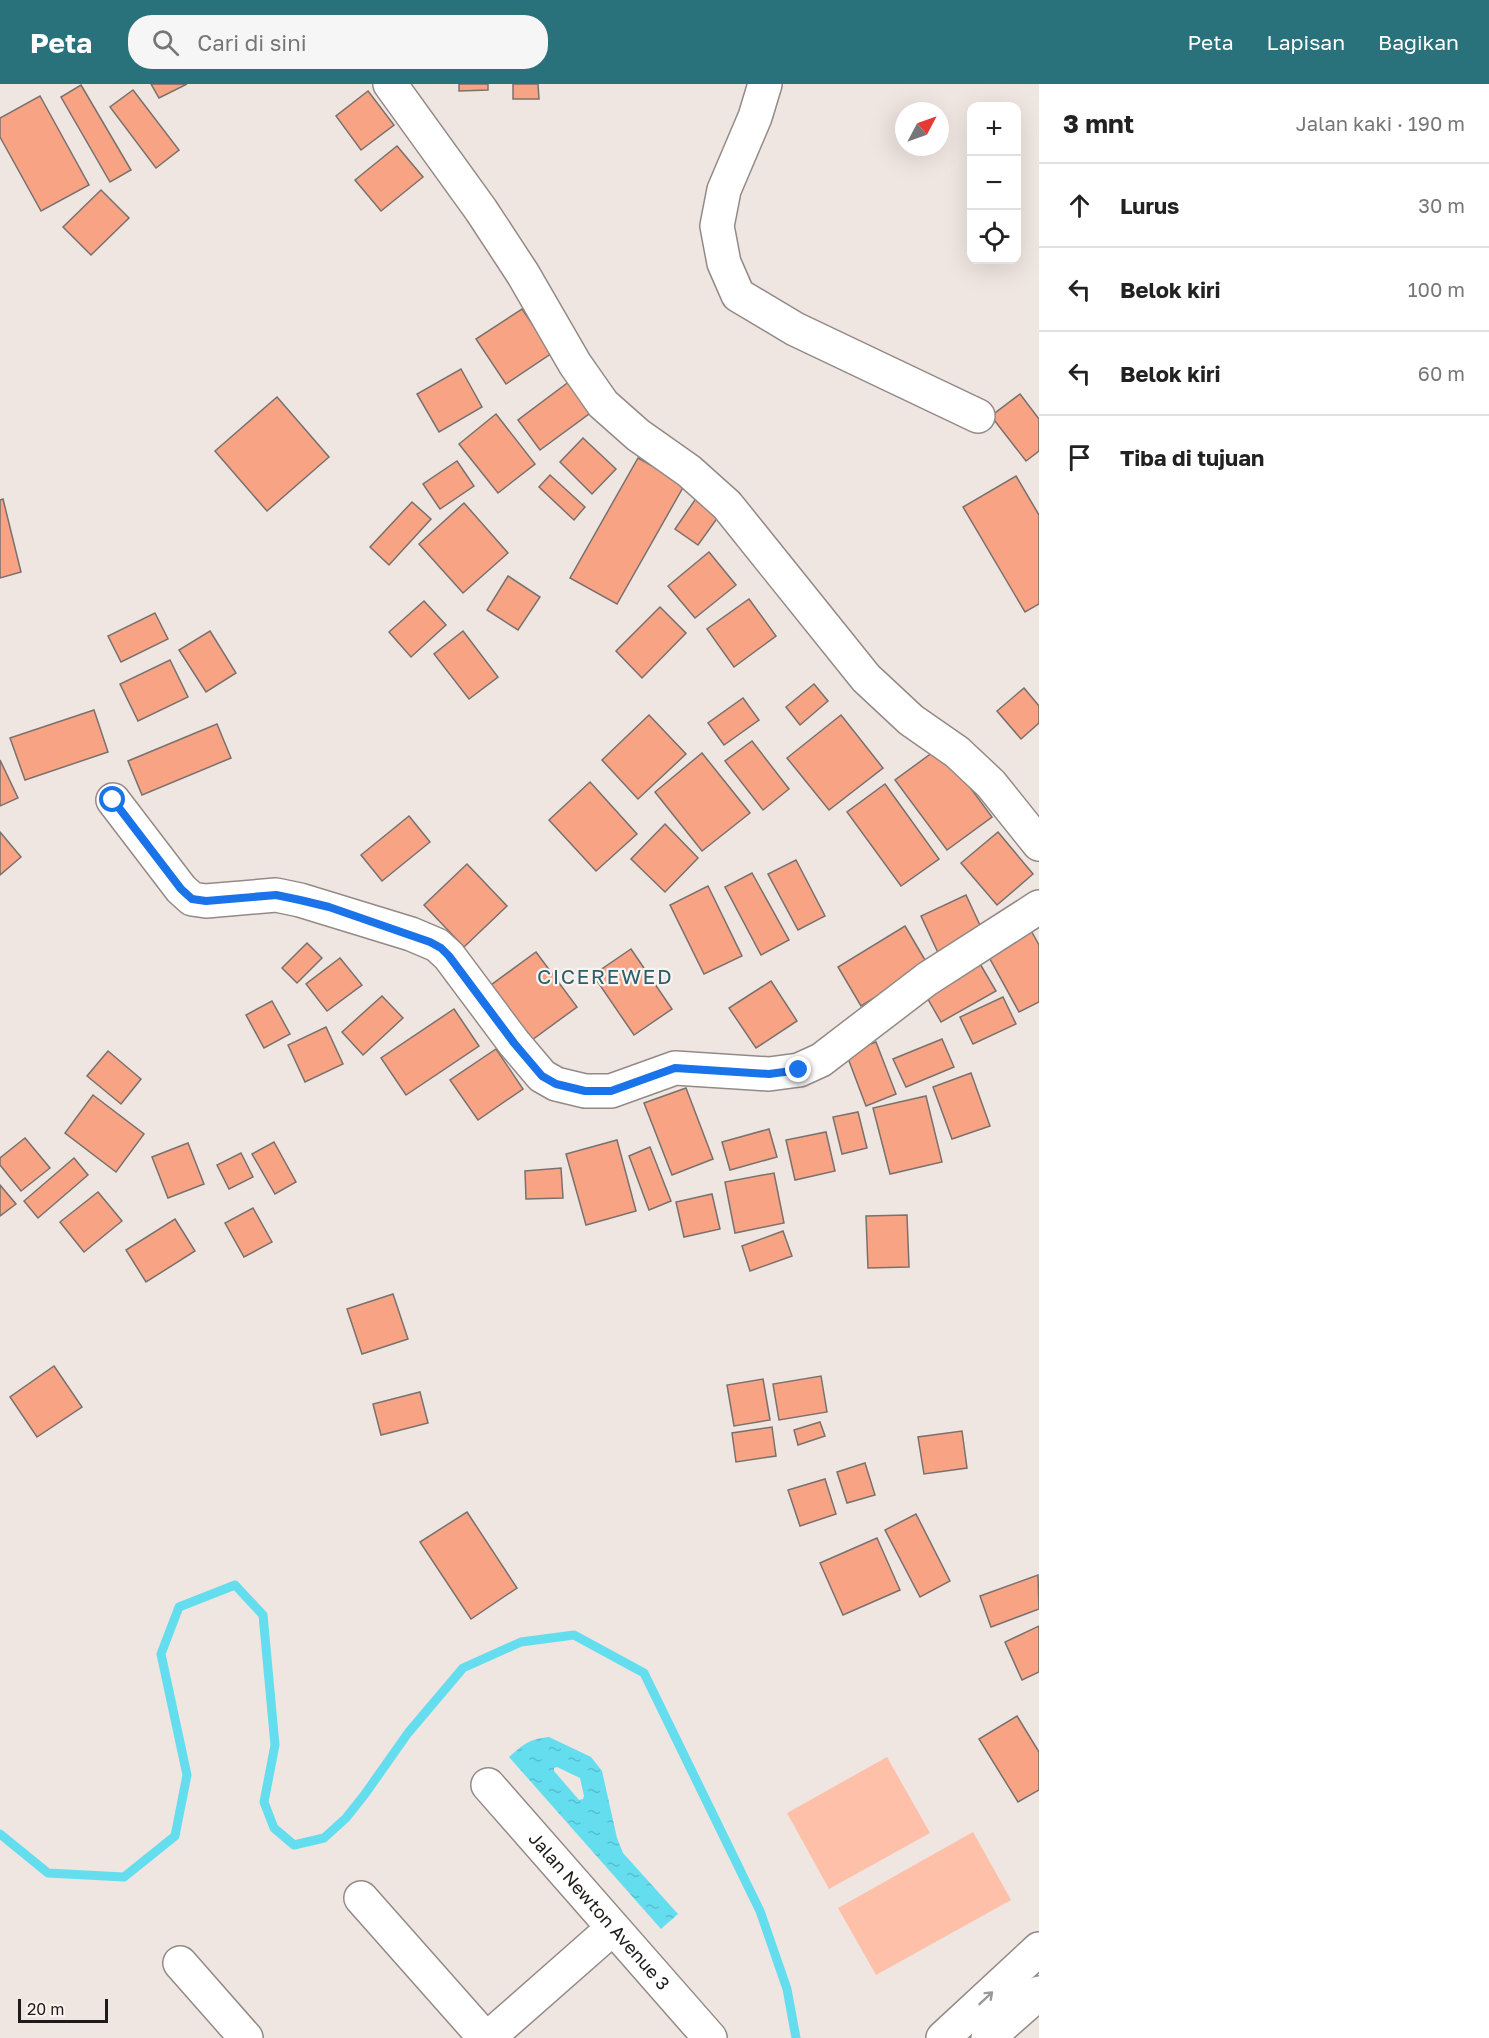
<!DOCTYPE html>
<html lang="id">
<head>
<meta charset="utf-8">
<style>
	:root { --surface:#fff; --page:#f6f6f6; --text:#222; --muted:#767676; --line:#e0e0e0; --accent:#29727c }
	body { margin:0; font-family:"Golos Text",sans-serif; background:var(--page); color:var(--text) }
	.controls { position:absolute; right:18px; top:18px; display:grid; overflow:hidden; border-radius:12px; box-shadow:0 6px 24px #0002 }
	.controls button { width:54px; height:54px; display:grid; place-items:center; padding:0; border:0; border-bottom:2px solid var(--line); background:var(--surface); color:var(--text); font:30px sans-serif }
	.compass { position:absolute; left:895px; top:18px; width:54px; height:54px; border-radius:50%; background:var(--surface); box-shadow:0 6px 24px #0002; rotate:49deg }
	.scale { position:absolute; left:18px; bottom:15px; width:90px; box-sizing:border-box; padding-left:6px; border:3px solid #1e1b1a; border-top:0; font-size:16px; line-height:21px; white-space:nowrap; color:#1e1b1a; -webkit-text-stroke:4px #fcf2ef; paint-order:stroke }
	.stop { position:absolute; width:18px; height:18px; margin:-14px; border:4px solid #1a73e8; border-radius:50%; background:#fff }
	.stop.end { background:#1a73e8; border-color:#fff; box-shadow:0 2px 6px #0008 }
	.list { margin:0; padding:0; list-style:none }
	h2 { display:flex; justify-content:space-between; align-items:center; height:78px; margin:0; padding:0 24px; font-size:26px }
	h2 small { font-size:20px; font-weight:400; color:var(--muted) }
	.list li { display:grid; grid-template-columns:39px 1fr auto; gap:18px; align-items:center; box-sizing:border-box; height:84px; padding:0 24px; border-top:2px solid var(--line) }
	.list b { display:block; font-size:22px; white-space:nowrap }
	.list em { font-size:20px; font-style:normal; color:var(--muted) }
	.icon { flex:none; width:33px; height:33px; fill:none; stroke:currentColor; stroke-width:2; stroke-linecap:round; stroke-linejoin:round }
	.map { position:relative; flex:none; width:1039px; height:1954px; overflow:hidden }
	header { display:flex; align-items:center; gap:36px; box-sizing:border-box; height:84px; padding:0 30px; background:var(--accent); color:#fff }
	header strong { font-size:28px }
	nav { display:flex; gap:33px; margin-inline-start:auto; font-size:21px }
	.search { width:420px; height:54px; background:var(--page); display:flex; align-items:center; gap:15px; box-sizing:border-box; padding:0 21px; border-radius:24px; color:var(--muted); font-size:22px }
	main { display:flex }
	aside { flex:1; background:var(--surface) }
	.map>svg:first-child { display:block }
	.pitch { fill:#ffc0aa }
	.water { fill:url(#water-ripples); fill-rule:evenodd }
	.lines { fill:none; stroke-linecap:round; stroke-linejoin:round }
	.stream { stroke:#64deef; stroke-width:9 }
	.building { fill:#f9a385; stroke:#79716e; stroke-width:1.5 }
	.minor-casing { stroke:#938a87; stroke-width:36 }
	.minor { stroke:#fff; stroke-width:33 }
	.oneway { stroke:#9a9898 }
	.route { stroke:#1a73e8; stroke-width:8 }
	.labels { text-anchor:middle; stroke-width:4.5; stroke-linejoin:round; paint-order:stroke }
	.street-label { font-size:18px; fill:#1e1b1a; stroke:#fcf2ef }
	.quarter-label { font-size:21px; letter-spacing:1.5px; fill:#286169; stroke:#fcf2ef }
</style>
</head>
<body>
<header>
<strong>Peta</strong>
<div class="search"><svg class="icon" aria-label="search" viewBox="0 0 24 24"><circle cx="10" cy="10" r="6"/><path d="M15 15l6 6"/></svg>Cari di sini</div>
<nav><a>Peta</a><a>Lapisan</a><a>Bagikan</a></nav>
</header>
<main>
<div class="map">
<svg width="1039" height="1954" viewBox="0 0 1039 1954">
	<defs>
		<pattern id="water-ripples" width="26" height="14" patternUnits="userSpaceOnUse" patternTransform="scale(1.5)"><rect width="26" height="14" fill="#64deef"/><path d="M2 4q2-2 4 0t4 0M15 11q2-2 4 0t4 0" fill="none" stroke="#56becc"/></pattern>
	</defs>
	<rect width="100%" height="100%" fill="#efe5e1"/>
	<!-- pitch -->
	<g class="pitch">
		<path d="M887,1673L930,1749L829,1805L787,1729Z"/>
		<path d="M973,1748L1011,1816L876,1891L838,1824Z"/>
	</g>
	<!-- water -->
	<path class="water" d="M549,1653L591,1673L602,1687L617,1754L623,1769L678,1830L661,1845L509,1673C524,1660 529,1655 549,1653ZM557,1683L580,1694L584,1712L583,1715L579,1716L554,1687V1684Z"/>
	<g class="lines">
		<!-- stream -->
		<path class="stream" d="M0,1750L48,1789L124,1793L175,1752L187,1691L161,1570L179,1523L235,1501L263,1531L275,1661L264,1718L274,1744L294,1761L324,1754L346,1734L365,1710L408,1649L463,1584L521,1558L574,1551L644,1589L760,1827L787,1905L796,1954"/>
	</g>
	<!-- building -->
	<g class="building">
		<path d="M151,0H187L159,14Z"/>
		<path d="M459,0H488V6L459,7Z"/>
		<path d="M513,0H538L539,15H513Z"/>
		<path d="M81,1L131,86L110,98L61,13Z"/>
		<path d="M133,6L179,66L156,84L110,23Z"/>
		<path d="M368,7L394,41L361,66L336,32Z"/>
		<path d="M40,12L89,101L41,127L0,53V34Z"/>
		<path d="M397,62L423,93L381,127L355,96Z"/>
		<path d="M101,106L129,134L91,171L63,143Z"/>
		<path d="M522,225L552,269L506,300L476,255Z"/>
		<path d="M461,285L482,323L439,348L417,310Z"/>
		<path d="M570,297L593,327L540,366L518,336Z"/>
		<path d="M1020,310L1039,335V367L1026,377L991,332Z"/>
		<path d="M277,313L329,373L267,427L215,367Z"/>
		<path d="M496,330L535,380L498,409L459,360Z"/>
		<path d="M583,354L616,385L592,410L560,378Z"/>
		<path d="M638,374L685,400L617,520L570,494Z"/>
		<path d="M457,377L474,402L440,425L423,400Z"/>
		<path d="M550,391L585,423L574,436L539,403Z"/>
		<path d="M1016,392L1039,431V520L1025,528L963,423Z"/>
		<path d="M697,413L721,429L698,461L675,445Z"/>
		<path d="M3,415L21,488L0,494V416Z"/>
		<path d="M412,418L431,435L389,481L370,463Z"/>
		<path d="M464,419L508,469L463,509L419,460Z"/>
		<path d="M709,468L736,501L695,534L668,502Z"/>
		<path d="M508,492L540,513L518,546L487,526Z"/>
		<path d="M749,515L776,552L734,583L707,545Z"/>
		<path d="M424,517L446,541L411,573L389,548Z"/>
		<path d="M660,523L686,549L642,594L616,567Z"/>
		<path d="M155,529L168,555L121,578L108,552Z"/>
		<path d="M210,547L236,589L206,608L179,566Z"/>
		<path d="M463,547L498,593L469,615L434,570Z"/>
		<path d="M170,576L188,613L138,637L120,600Z"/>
		<path d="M814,600L828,617L800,641L786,623Z"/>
		<path d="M1024,604L1039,622V639L1021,655L997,627Z"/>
		<path d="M743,614L759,636L724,661L708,639Z"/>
		<path d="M94,626L108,668L25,696L10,654Z"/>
		<path d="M649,631L686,670L638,715L602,676Z"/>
		<path d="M841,631L883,684L829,726L787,674Z"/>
		<path d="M217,640L231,674L142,711L128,677Z"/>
		<path d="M752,657L789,705L763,726L725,677Z"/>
		<path d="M940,663L992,733L947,766L895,696Z"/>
		<path d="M702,669L750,729L702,767L655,708Z"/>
		<path d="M0,676L18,714L0,722Z"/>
		<path d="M590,698L637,750L596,787L549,736Z"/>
		<path d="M885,700L939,775L901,802L847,728Z"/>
		<path d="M409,732L430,758L382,797L361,771Z"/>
		<path d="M665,740L698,774L665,808L631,775Z"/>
		<path d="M0,748L21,773L0,791Z"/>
		<path d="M998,748L1033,790L997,821L961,779Z"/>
		<path d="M796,776L825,832L798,846L768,790Z"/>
		<path d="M467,780L507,822L464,863L424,821Z"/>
		<path d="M752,789L789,856L761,871L725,803Z"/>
		<path d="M708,802L742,872L704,890L670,821Z"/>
		<path d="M966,811L985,852L940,873L921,832Z"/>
		<path d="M1028,841L1039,861V918L1019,928L984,864Z"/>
		<path d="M905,842L928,881L861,922L838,883Z"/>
		<path d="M307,859L322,874L297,899L282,884Z"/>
		<path d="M631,865L672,925L634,951L593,891Z"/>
		<path d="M536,868L577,923L521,964L480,909Z"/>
		<path d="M976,873L996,907L941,938L921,903Z"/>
		<path d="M340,874L362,901L327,927L306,900Z"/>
		<path d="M771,897L797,937L756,964L729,924Z"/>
		<path d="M382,912L403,934L363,971L342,948Z"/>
		<path d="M1003,913L1016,940L973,960L960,933Z"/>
		<path d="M272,917L290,950L264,964L246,931Z"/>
		<path d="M454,925L479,962L406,1011L381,974Z"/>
		<path d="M326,943L343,980L305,998L288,961Z"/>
		<path d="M942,955L954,983L906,1003L893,975Z"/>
		<path d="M876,958L896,1010L866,1022L846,969Z"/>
		<path d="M496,965L523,1005L478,1036L450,996Z"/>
		<path d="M108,967L141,995L121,1020L87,992Z"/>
		<path d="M971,989L990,1042L952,1055L933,1003Z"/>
		<path d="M686,1004L713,1075L672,1091L644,1019Z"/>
		<path d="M93,1011L144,1050L116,1088L65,1049Z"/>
		<path d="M926,1012L942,1078L890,1090L873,1024Z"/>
		<path d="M858,1028L867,1064L842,1070L833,1033Z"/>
		<path d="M769,1045L777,1073L730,1086L722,1058Z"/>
		<path d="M826,1048L835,1087L795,1096L786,1056Z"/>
		<path d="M25,1054L50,1084L21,1107L0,1081V1074Z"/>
		<path d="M617,1056L636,1127L586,1141L566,1070Z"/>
		<path d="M274,1058L296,1098L275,1110L252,1070Z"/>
		<path d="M188,1059L204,1100L168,1114L152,1073Z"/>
		<path d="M650,1063L671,1117L649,1126L629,1072Z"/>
		<path d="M241,1069L253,1093L229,1105L217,1081Z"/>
		<path d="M74,1074L88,1091L38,1134L24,1117Z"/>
		<path d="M561,1084L563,1114L526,1115L525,1087Z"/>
		<path d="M774,1089L784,1139L735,1149L725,1098Z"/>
		<path d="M0,1101L16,1120L0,1132Z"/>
		<path d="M98,1108L122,1137L84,1168L60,1138Z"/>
		<path d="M712,1110L720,1145L684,1153L676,1118Z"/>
		<path d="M253,1124L272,1158L244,1173L225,1139Z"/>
		<path d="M907,1131L909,1183L868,1184L866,1132Z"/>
		<path d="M175,1135L195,1167L146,1198L126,1166Z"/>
		<path d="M783,1147L792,1172L750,1187L742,1162Z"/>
		<path d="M393,1210L408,1255L362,1270L347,1225Z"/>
		<path d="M54,1282L82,1323L37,1353L10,1313Z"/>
		<path d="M821,1292L827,1328L779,1336L773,1300Z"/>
		<path d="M763,1295L770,1336L734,1342L727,1301Z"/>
		<path d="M420,1308L428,1339L381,1351L373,1320Z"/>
		<path d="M820,1338L825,1352L798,1361L794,1346Z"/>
		<path d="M772,1343L776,1372L736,1378L732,1349Z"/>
		<path d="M962,1347L967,1384L924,1390L918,1353Z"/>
		<path d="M865,1379L875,1411L847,1419L837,1388Z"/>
		<path d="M825,1395L836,1430L800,1442L788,1406Z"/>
		<path d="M467,1428L517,1504L471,1535L420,1458Z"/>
		<path d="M916,1430L950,1497L920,1513L885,1446Z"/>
		<path d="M877,1454L900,1506L843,1531L820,1479Z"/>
		<path d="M1038,1491L1039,1525L991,1543L980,1512Z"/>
		<path d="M1039,1542V1588L1022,1596L1005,1558Z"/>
		<path d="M1017,1632L1039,1668V1706L1018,1718L979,1655Z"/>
	</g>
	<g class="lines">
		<!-- minor casing -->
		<g class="minor-casing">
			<g id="minor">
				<path d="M390,0L481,126L523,190L575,280L603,320L638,351L689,387L727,421L866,594L911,636L957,668L991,700L1039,760"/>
				<path d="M765,0L755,33L724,106L717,142L724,179L738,211L795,245L978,332"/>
				<path d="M113,716L181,805L192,815L206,817L276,811L300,816L411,850L437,861L449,872L514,959L542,992L556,1000L585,1007H611L675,984L769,990L799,986L821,976L927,895L1039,823"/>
				<path id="s1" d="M488,1701L710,1954"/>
				<path d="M361,1814L485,1954"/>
				<path d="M180,1879L246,1954"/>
				<path d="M488,1954L613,1844"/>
				<path d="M943,1954L1039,1865"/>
				<path d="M988,1954L1039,1909"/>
			</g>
		</g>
		<!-- minor -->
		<use href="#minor" class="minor"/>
	</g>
	<!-- one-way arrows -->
	<defs><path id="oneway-shaft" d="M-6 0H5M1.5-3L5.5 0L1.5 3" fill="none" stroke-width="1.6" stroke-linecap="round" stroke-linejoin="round" transform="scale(1.5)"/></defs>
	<use class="oneway" href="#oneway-shaft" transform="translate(986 1914) rotate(-43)"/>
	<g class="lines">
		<!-- route -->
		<path class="route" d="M113,716L181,805L192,815L206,817L276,811L300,816L329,823L430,858L441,864L449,872L514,959L542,992L556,1000L585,1007H611L675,984L769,990L799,986"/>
	</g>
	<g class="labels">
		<!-- street labels -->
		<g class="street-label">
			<text dy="6" stroke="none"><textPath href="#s1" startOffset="168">Jalan Newton Avenue 3</textPath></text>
		</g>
		<!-- quarter labels -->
		<g class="quarter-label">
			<text x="605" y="900">CICEREWED</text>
		</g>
	</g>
</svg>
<div class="controls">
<button>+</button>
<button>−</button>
<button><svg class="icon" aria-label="locate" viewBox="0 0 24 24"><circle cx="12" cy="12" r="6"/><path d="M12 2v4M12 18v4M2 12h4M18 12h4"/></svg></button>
</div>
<svg class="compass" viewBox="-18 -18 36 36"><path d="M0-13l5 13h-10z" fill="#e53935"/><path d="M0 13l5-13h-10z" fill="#767676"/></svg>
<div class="scale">20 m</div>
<div class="stop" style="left:113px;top:716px"></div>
<div class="stop end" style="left:799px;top:986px"></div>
</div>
<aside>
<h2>3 mnt<small>Jalan kaki · 190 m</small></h2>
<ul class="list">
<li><svg class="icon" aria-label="ahead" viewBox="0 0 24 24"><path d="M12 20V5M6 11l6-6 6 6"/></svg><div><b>Lurus</b></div><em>30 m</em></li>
<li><svg class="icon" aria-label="left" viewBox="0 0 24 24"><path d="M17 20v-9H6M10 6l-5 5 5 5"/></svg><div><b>Belok kiri</b></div><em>100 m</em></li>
<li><svg class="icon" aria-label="left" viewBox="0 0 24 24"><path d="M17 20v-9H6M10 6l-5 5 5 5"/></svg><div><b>Belok kiri</b></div><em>60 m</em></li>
<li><svg class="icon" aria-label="arrive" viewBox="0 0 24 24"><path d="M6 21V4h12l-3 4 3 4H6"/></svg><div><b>Tiba di tujuan</b></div></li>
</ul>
</aside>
</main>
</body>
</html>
